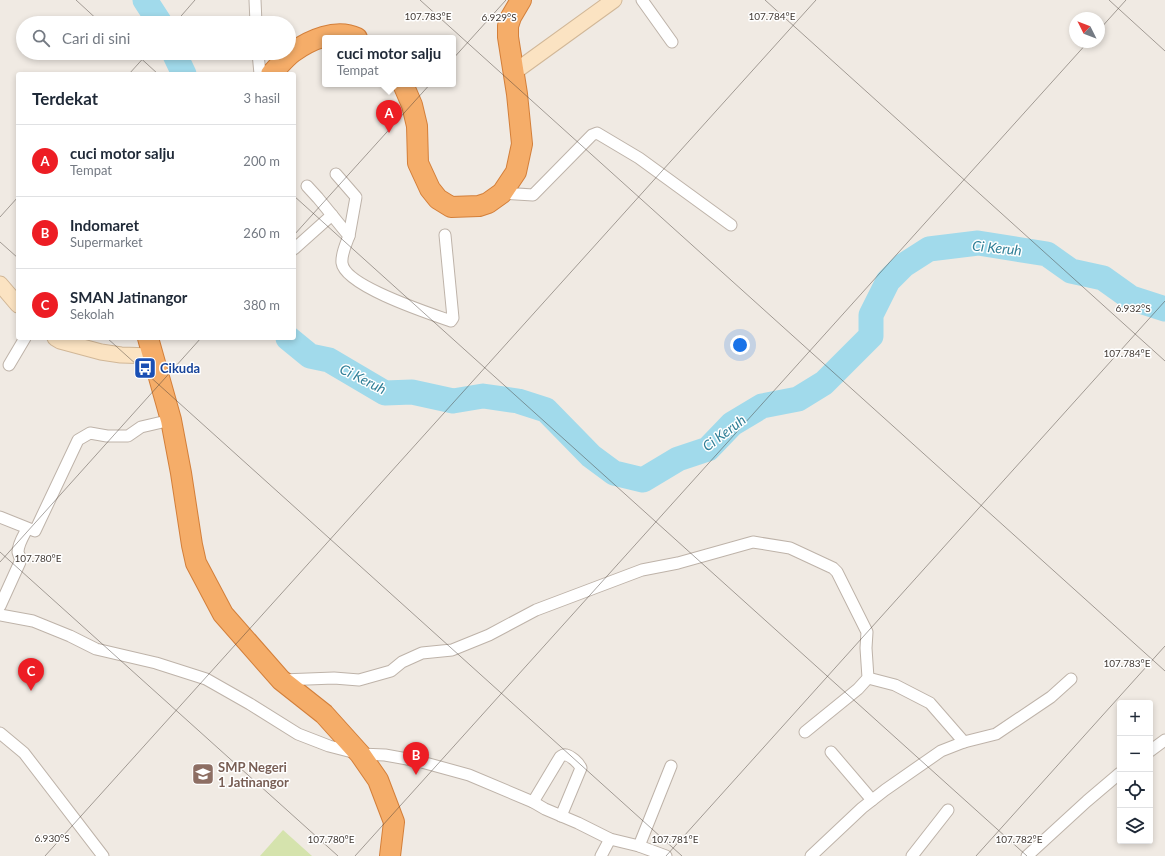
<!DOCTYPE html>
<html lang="id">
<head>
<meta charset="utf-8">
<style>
	:root { --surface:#fff; --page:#f6f6f7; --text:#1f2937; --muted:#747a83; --line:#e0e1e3; --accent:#ed1d24 }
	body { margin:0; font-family:Lato,sans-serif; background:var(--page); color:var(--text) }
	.controls { position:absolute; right:12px; bottom:12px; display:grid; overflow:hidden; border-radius:4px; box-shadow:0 2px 6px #0003 }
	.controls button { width:36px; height:36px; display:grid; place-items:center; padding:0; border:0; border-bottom:1px solid var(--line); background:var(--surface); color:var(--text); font:20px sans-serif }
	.compass { position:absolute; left:1069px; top:12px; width:36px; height:36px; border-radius:50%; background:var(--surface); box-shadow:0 2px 6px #0003; rotate:312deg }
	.you { position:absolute; left:740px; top:345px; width:14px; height:14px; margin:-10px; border:3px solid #fff; border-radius:50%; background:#1a73e8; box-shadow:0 0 0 6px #1a73e833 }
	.badge { display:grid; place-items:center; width:26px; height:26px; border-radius:50%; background:var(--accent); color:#fff; font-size:13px; font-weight:700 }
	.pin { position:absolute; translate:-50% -33px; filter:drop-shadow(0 1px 2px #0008) }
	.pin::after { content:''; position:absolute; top:21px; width:14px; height:12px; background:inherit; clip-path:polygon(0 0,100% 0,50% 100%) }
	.popup { position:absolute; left:322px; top:35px; width:134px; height:52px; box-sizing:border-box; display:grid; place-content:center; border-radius:4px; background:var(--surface); filter:drop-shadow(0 1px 3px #0005); font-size:13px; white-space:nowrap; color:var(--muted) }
	.popup b { font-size:15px; color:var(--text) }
	.popup::after { content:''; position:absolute; left:50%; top:100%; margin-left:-8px; border:8px solid transparent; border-top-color:var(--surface) }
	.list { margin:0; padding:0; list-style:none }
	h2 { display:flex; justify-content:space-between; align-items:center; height:52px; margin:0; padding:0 16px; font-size:17px }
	h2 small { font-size:13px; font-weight:400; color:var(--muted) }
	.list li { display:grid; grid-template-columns:26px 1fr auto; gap:12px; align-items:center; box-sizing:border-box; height:72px; padding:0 16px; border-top:1px solid var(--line) }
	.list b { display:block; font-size:15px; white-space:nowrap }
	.list p { margin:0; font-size:13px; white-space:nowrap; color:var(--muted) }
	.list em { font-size:13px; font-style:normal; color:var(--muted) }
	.icon { flex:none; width:22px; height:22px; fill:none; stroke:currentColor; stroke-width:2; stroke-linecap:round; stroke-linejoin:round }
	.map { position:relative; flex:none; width:1165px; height:856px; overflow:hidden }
	.search { position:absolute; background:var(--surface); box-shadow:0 2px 6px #0003; left:16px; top:16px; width:280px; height:44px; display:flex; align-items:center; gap:10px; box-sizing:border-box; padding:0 14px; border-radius:22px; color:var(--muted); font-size:15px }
	.panel { position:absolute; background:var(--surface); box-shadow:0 2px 6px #0003; left:16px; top:72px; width:280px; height:268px; border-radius:4px }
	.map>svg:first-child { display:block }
	.park { fill:#d5e3ad }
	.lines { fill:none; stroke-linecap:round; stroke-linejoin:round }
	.river { stroke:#a1daeb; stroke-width:25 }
	.street-casing { stroke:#beb3a9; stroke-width:13 }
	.secondary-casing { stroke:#d1b797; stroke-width:17 }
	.highway-casing { stroke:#d37f3a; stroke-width:22 }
	.street { stroke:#fff; stroke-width:11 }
	.secondary { stroke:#fbe3c2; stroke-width:15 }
	.highway { stroke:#f5ad69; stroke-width:20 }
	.ticks { fill:none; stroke:#423a34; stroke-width:1; stroke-opacity:0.45 }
	.labels { text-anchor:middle; stroke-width:3; stroke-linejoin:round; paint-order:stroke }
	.transit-label { font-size:13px; font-weight:bold; fill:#164399; stroke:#fff; text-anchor:start }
	.education-label { font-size:13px; font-weight:bold; fill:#785e54; stroke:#fff; text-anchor:start }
	.water-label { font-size:14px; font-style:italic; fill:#307f97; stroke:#fff }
	.ticks-label { font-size:10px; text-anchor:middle; fill:#423a34; stroke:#fff; stroke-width:3; stroke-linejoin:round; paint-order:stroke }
</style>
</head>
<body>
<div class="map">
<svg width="1165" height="856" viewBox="0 0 1165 856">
	<rect width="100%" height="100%" fill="#f0eae3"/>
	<!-- park -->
	<path class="park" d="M283,830L312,856H260Z"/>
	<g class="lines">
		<!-- river -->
		<g class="river">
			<path d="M145,0L160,23"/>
			<path d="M174,53L184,74"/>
			<path d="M288,338L310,356L329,360L385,393L412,392L453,401L483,396L518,401L546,410L591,456L614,473L643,480L678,459L708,449L732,424L762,406L798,399L824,383L871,336V315L888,281L904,265L929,249L978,243L1047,254L1071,271L1103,278L1131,298L1165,309"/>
		</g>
		<!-- street casing -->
		<g class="street-casing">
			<g id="street">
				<path d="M255,0L256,23"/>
				<path d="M642,0L672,42"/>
				<path d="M258,53L260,74"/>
				<path d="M336,174L356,197L349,236"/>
				<path d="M307,186L318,198L349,236C346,244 341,254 342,263C345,286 431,314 451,321L453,318L445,235"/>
				<path d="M502,193L533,195L592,135L597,133L639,158L731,225"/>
				<path d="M294,249L332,215"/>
				<path d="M9,365L25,338"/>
				<path d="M0,517L35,531L78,440L90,433L107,436H128L141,427L171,420"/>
				<path d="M0,606L20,562C21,558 19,556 18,552C18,544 24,535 27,529"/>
				<path d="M0,615L33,621L70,636L96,649L156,663L206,679L250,704L298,734L329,746L360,754L385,755L418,761L469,775L533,802L545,809L578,823L610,839L639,846L666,856"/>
				<path d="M868,678L895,685L930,703L964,742"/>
				<path d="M282,680L334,678L359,680L391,671L402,662L422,653L452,650L489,635L536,610L642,570L678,563L753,542L790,548L833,568L837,572L867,632L866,648L868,678L858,689L805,732"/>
				<path d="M0,733L24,753L103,856"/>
				<path d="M1150,751L1165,740"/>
				<path d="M831,752L872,800"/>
				<path d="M533,802L560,757C562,756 563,754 566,755C571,756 579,763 581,768L561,816"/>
				<path d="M639,846L671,766"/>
				<path d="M601,856L610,839"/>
				<path d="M811,856L862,808L885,790L941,751L964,742L996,734L1051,697L1071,679"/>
				<path d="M912,856L948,810"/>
				<path d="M1027,856L1087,801L1120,773"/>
			</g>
		</g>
		<!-- secondary casing -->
		<g class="secondary-casing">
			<g id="secondary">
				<path d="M513,73L614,0"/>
				<path d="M0,284L18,305"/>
				<path d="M55,338L60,341L101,352L121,355L153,356"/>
			</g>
		</g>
		<!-- highway casing -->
		<g class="highway-casing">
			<g id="highway">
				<path d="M271,74C278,67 285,58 293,52C310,40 336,28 357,38"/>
				<path d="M403,84L412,105L417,126L418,163L430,189L438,199L451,207L479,206L488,203L502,193L516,172L522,144L517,94L508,37V26L511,17L521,0"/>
				<path d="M148,338L171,420L181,473L192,545L196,563L223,614L281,680L324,714L360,754L378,780L394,822L390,856"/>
			</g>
		</g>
		<!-- street -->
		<use href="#street" class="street"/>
		<!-- secondary -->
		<use href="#secondary" class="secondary"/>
		<!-- highway -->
		<use href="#highway" class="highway"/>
	</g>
	<!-- ticks -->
	<path class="ticks" d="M76,0L101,23M420,0L1165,671M765,0L1165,361M1109,0L1165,51M175,23L195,0M1099,30L1126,0M135,53L158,74M129,74L148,53M294,196L1027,856M0,217L18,197M294,235L506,0M0,242L18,258M107,338L682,856M0,552L338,856M0,562L201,338M45,856L816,0M355,856L1088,42M666,856L1165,301M976,856L1165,646"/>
	<!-- icons -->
	<defs>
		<g id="bus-square" transform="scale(1.15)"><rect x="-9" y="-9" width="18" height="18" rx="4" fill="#1a4fb4" stroke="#fff"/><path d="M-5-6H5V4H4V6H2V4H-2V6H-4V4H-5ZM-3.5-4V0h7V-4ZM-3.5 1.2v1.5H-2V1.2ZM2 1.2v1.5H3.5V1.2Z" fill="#fff"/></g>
		<g id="school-square" transform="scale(1.15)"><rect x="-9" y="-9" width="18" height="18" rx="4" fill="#8d6e63" stroke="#fff"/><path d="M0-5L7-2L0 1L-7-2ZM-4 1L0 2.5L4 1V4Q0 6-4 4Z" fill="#fff"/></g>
	</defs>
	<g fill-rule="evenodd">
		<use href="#bus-square" x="145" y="368"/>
		<use href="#school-square" x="203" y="774"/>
	</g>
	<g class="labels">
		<!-- transit labels -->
		<g class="transit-label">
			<text x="160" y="373">Cikuda</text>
		</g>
		<!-- education labels -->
		<g class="education-label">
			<text x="218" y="772">SMP Negeri<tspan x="218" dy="15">1 Jatinangor</tspan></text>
		</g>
		<!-- water labels -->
		<g class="water-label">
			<text transform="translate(997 248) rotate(6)" y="5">Ci Keruh</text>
			<text transform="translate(363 379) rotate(27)" y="5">Ci Keruh</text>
			<text transform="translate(724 433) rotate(-37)" y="5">Ci Keruh</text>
		</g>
	</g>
	<g class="ticks-label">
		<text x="428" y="20">107.783°E</text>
		<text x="772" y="20">107.784°E</text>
		<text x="499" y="21">6.929°S</text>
		<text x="1133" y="312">6.932°S</text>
		<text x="1127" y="357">107.784°E</text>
		<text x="38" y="562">107.780°E</text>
		<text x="1127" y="667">107.783°E</text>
		<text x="52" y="842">6.930°S</text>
		<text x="331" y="843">107.780°E</text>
		<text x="675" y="843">107.781°E</text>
		<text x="1019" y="843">107.782°E</text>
	</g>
</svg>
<div class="controls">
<button>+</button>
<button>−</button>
<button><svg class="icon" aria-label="locate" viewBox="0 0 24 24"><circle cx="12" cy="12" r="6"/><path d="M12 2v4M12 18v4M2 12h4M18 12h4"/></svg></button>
<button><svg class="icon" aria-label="layers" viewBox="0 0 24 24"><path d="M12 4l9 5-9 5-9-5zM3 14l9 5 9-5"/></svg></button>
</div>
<svg class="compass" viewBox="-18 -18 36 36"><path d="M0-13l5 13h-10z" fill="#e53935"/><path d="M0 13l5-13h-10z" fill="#747a83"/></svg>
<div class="you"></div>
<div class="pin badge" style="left:389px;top:133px">A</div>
<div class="popup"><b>cuci motor salju</b>Tempat</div>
<div class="pin badge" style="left:416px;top:775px">B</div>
<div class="pin badge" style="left:31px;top:691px">C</div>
<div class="search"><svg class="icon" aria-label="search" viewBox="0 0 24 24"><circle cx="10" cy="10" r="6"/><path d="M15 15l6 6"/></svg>Cari di sini</div>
<section class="panel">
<h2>Terdekat<small>3 hasil</small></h2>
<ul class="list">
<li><span class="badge">A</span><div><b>cuci motor salju</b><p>Tempat</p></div><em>200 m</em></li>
<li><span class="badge">B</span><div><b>Indomaret</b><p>Supermarket</p></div><em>260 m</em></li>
<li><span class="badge">C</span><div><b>SMAN Jatinangor</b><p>Sekolah</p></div><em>380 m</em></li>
</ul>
</section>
</div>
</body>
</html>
